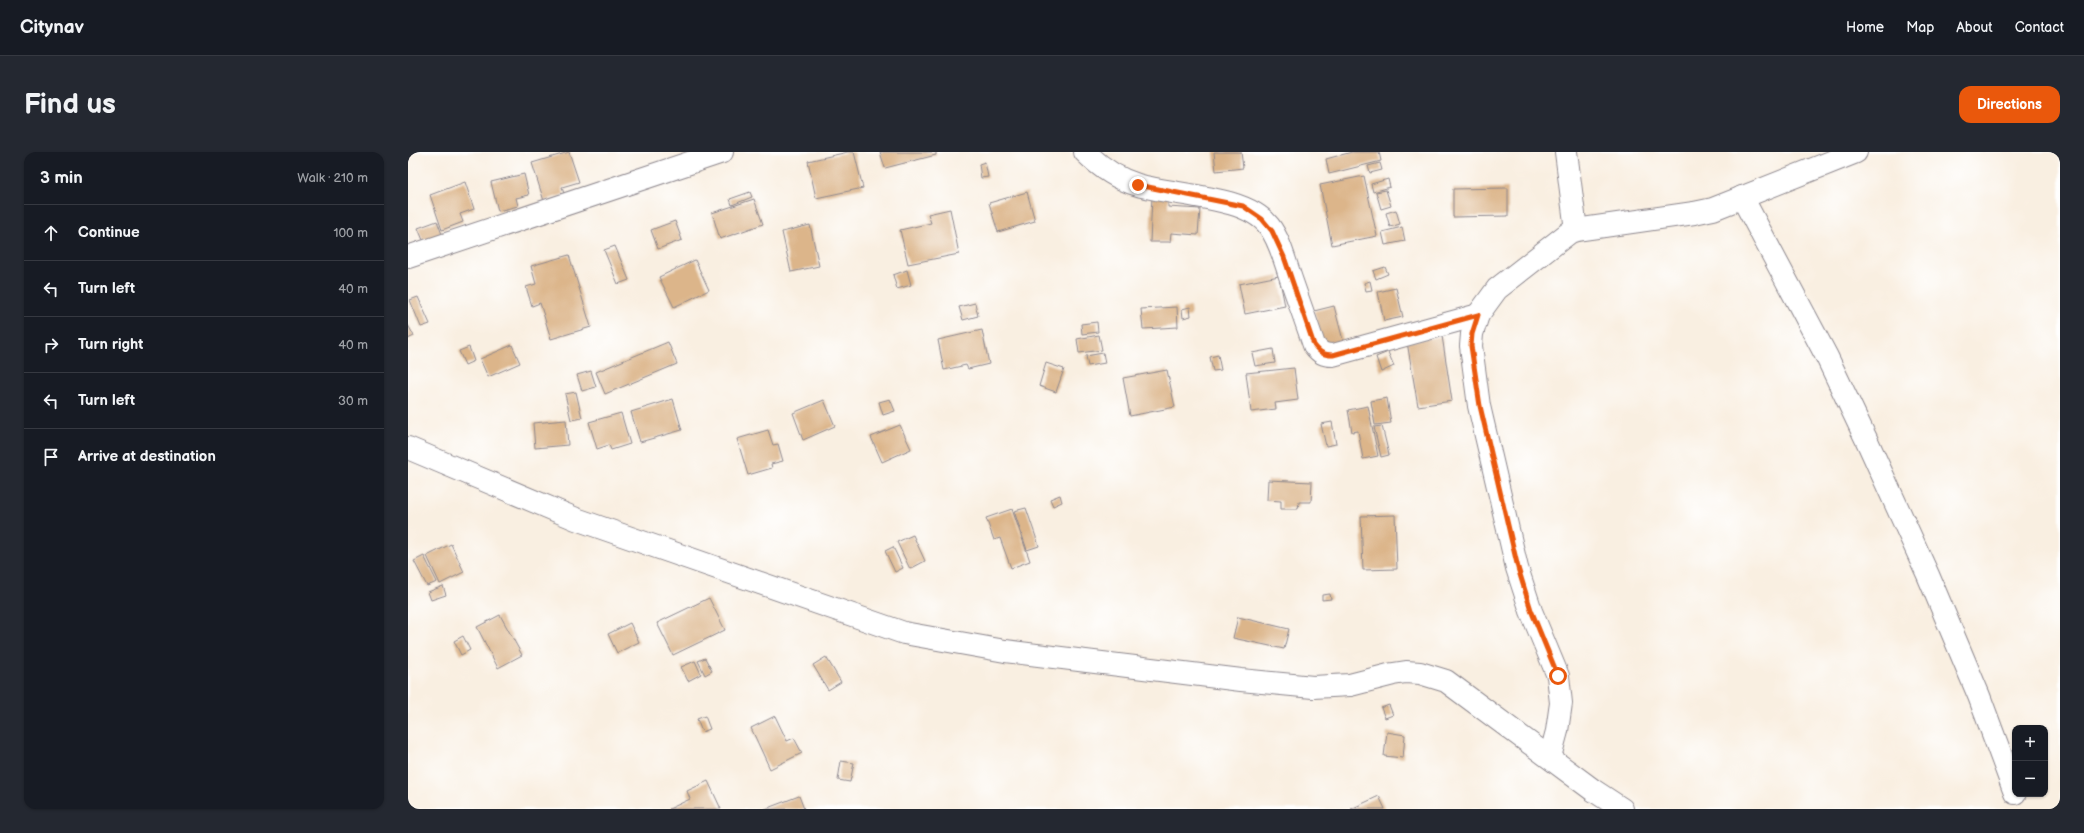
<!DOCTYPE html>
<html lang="en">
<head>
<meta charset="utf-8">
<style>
	:root { --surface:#171b24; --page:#242831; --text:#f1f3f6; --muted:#9ea1a6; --line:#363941; --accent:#ea580c }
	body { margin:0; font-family:"Balsamiq Sans",sans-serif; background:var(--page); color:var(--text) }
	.controls { position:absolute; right:12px; bottom:12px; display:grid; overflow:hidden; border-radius:8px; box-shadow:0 1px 3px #0004 }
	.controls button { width:36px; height:36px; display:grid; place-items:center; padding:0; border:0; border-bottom:1px solid var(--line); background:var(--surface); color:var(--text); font:20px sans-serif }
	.stop { position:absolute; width:12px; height:12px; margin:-9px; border:3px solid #ea580c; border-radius:50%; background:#fff }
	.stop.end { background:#ea580c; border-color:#fff; box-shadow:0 1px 4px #0008 }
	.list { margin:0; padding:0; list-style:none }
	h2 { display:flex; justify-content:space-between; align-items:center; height:52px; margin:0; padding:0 16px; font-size:17px }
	h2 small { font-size:13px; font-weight:400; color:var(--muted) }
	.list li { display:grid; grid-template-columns:26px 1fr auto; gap:12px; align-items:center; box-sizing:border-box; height:56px; padding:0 16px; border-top:1px solid var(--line) }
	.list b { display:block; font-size:15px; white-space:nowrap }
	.list em { font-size:13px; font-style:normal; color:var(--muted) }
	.icon { flex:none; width:22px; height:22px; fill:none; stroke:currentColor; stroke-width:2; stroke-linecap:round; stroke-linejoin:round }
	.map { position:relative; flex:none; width:1652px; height:657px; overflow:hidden; border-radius:12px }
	header { display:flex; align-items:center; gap:24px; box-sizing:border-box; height:56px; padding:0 20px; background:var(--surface); border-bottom:1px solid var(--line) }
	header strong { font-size:19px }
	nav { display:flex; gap:22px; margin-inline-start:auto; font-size:14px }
	.intro { display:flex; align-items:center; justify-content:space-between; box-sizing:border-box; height:96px; padding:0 24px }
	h1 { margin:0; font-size:28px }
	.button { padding:10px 18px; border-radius:12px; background:var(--accent); color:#fff; font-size:14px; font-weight:700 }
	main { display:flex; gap:24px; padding:0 24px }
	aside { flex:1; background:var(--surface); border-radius:12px; box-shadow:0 1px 3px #0004 }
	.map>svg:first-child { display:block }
	.building { fill:#dcb58a }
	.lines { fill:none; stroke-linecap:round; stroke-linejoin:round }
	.street-casing { stroke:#8e888e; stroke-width:24 }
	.street { stroke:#fff; stroke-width:22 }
	.route { stroke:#ea580c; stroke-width:5 }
</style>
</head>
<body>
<header>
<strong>Citynav</strong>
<nav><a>Home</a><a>Map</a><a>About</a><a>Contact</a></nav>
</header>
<div class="intro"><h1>Find us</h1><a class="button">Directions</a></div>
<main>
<aside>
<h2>3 min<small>Walk · 210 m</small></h2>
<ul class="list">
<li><svg class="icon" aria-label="ahead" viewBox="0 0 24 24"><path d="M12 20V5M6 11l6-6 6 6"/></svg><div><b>Continue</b></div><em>100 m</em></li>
<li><svg class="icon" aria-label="left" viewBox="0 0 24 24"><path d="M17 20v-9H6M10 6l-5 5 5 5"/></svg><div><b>Turn left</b></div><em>40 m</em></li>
<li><svg class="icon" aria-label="right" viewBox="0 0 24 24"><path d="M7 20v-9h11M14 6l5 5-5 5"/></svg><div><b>Turn right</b></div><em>40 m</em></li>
<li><svg class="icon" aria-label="left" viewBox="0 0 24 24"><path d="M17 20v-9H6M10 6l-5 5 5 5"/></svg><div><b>Turn left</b></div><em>30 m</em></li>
<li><svg class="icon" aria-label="arrive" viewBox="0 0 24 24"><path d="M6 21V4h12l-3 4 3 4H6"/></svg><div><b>Arrive at destination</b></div></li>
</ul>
</aside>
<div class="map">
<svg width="1652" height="657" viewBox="0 0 1652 657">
	<rect width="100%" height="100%" fill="#fff"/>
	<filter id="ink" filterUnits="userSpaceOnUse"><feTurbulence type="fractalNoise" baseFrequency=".025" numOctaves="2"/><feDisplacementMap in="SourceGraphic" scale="8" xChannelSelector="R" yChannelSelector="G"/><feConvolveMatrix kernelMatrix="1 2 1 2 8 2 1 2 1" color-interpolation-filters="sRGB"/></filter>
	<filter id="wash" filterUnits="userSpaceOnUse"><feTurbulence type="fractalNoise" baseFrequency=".012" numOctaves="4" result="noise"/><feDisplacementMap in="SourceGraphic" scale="16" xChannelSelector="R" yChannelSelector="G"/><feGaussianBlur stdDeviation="0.9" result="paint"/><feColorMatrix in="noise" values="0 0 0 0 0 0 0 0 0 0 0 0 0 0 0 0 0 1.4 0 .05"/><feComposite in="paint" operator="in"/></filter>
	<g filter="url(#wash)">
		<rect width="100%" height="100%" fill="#f9efe1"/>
		<g id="blocks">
			<!-- building -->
			<g class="building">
				<path d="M161,0L171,30L154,35L156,42L136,49L124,11Z"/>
				<path d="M440,0H446L455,36L408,46L400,9Z"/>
				<path d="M472,0H528V3L477,16Z"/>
				<path d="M806,0H833L835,16L808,19Z"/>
				<path d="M944,0H971L973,9L921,22L918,7Z"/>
				<path d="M577,10L580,25L573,26L571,12Z"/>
				<path d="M972,11L974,18L962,21L960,14Z"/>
				<path d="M116,22L121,43L108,46L110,54L90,59L83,30Z"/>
				<path d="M956,24L969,84L924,93L912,33Z"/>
				<path d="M980,27L982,35L965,40L963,32Z"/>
				<path d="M57,30L66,57L52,62L55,70L34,78L22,43Z"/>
				<path d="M1100,36V64L1045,65V37Z"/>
				<path d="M978,38L983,54L973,57L968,40Z"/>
				<path d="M342,40L344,45L324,53L322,47Z"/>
				<path d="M619,40L627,69L590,80L581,51Z"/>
				<path d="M744,44L760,45V55L792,57L790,83L763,81L762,90H742Z"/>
				<path d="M346,47L355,72L312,87L304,61Z"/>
				<path d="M542,57L551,102L500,112L492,78L523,71L520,62Z"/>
				<path d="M988,58L992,72L982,75L978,61Z"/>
				<path d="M29,69L35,85L17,93L10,76Z"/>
				<path d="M267,69L274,88L250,97L243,78Z"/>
				<path d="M402,73L411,114L383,120L374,80Z"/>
				<path d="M994,75L997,89L977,93L974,80Z"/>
				<path d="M207,94L221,128L210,132L196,98Z"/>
				<path d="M161,103L183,175L143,187L132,151L124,154L118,135L128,132L123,114Z"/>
				<path d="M287,108L301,138L266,155L251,125Z"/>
				<path d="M977,115L980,122L968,127L965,119Z"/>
				<path d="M499,118L503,133L489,137L485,123Z"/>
				<path d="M871,124L877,154L837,162L831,132Z"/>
				<path d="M962,129L964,138L958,139L956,131Z"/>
				<path d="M988,136L995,165L976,169L970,140Z"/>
				<path d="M10,145L22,172L13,175L2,148Z"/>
				<path d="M567,151L570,164L555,168L551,155Z"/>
				<path d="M926,154L936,192L916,198L906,159Z"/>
				<path d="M769,155L770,175L735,177L733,157Z"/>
				<path d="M782,155L783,164L775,166L774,157Z"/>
				<path d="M689,170L690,180L674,182L673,172Z"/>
				<path d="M0,173L6,184L0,187Z"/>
				<path d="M574,178L581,212L560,217L558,213L536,218L530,188Z"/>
				<path d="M691,183L694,198L671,201L669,187Z"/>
				<path d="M1034,184L1044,249L1010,254L999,190Z"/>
				<path d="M260,190L269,212L197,242L188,220Z"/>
				<path d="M104,193L112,211L80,225L72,207Z"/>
				<path d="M61,195L66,209L57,213L51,199Z"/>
				<path d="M865,197L867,211L847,214L844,201Z"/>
				<path d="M980,200L986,214L973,220L968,205Z"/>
				<path d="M695,201L697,211L680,214L678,204Z"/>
				<path d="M810,203L813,218L805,219L802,205Z"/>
				<path d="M638,211L656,217L648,240L631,234Z"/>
				<path d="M886,216L890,248L867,251L868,257L843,260L838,221Z"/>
				<path d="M759,218L767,255L722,264L715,226Z"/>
				<path d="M183,219L188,235L174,239L169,223Z"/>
				<path d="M168,240L174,266L163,268L157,242Z"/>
				<path d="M979,246L983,271L967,273L963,249Z"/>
				<path d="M265,247L274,278L232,290L223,260Z"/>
				<path d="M482,247L487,259L475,263L471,250Z"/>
				<path d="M416,248L427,274L395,288L385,261Z"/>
				<path d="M960,254L970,304L955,307L950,279L944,280L940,258Z"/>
				<path d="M213,261L222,292L203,298L201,293L189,297L181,270Z"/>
				<path d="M158,268L160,293L127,296L125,271Z"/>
				<path d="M924,270L928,292L918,294L913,272Z"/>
				<path d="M492,273L503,297L474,310L463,285Z"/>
				<path d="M974,274L981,303L973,305L966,275Z"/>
				<path d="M360,278L365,293L370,292L375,309L363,312L364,316L340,323L329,287Z"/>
				<path d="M860,328L904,330L903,350H891L890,357H873V349L859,348Z"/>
				<path d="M652,343L654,350L645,354L642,347Z"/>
				<path d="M618,356L631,394L619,398L606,359Z"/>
				<path d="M604,357L622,409L603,416L592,386L586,388L578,366Z"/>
				<path d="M987,363L989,417L955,418L953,364Z"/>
				<path d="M505,383L517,409L502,417L489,390Z"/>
				<path d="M43,392L56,420L32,432L19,404Z"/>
				<path d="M485,395L495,416L487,420L477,399Z"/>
				<path d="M16,404L29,430L19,434L6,409Z"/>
				<path d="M35,434L38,443L23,448L20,440Z"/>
				<path d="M922,442L923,447L914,448V443Z"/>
				<path d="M301,446L317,478L265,503L249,471Z"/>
				<path d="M92,463L114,503L90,516L69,475Z"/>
				<path d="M830,465L881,477L876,497L825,486Z"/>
				<path d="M222,471L231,490L209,501L200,482Z"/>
				<path d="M55,484L62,498L53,503L46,489Z"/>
				<path d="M418,505L433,530L420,538L405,513Z"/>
				<path d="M297,506L304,519L297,523L290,509Z"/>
				<path d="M287,509L293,522L280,529L273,515Z"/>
				<path d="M981,553L985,563L977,566L973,556Z"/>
				<path d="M297,564L302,577L294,580L289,567Z"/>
				<path d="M367,564L379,589L386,586L394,601L362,617L343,576Z"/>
				<path d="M979,580L997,583L995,606L976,604Z"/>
				<path d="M433,609L446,611L442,630L430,628Z"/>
				<path d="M300,629L313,657H261L282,647L279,639Z"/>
				<path d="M391,644L396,657H357Z"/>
				<path d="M971,644L977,657H943Z"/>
			</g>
		</g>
	</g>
	<g filter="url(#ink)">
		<use href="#blocks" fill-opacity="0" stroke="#8e888e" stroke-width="1"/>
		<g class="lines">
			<!-- street casing -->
			<g class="street-casing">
				<g id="street">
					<path d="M677,0C692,15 709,27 730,33C766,44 838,43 861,74C871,87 876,106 881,121C889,145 898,169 906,193C912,201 916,203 925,203L1070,163"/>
					<path d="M1158,0L1168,78"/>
					<path d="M1334,45L1419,205L1460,291L1520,423L1571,544L1607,641"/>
					<path d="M0,105L314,0"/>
					<path d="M0,296L168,367L496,481L597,499L833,528L905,535L942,533L985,522L998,520L1012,521L1038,529L1185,638L1214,657"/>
					<path d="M1142,605L1149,579L1153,551L1150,524L1123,459L1109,416L1071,254L1063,194L1064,182L1070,163L1089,137L1162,80L1168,78L1286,61L1305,57L1448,0"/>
				</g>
			</g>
			<!-- street -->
			<use href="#street" class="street"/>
		</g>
	</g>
	<g class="lines" filter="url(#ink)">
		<!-- route -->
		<path class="route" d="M730,33L835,54L854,67L864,79L876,105L906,193C912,201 916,203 925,203L1070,163L1064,182L1063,194L1072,254L1110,416L1123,458L1150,524"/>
	</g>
</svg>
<div class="controls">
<button>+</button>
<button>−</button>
</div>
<div class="stop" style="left:1150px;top:524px"></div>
<div class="stop end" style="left:730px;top:33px"></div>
</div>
</main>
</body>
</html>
